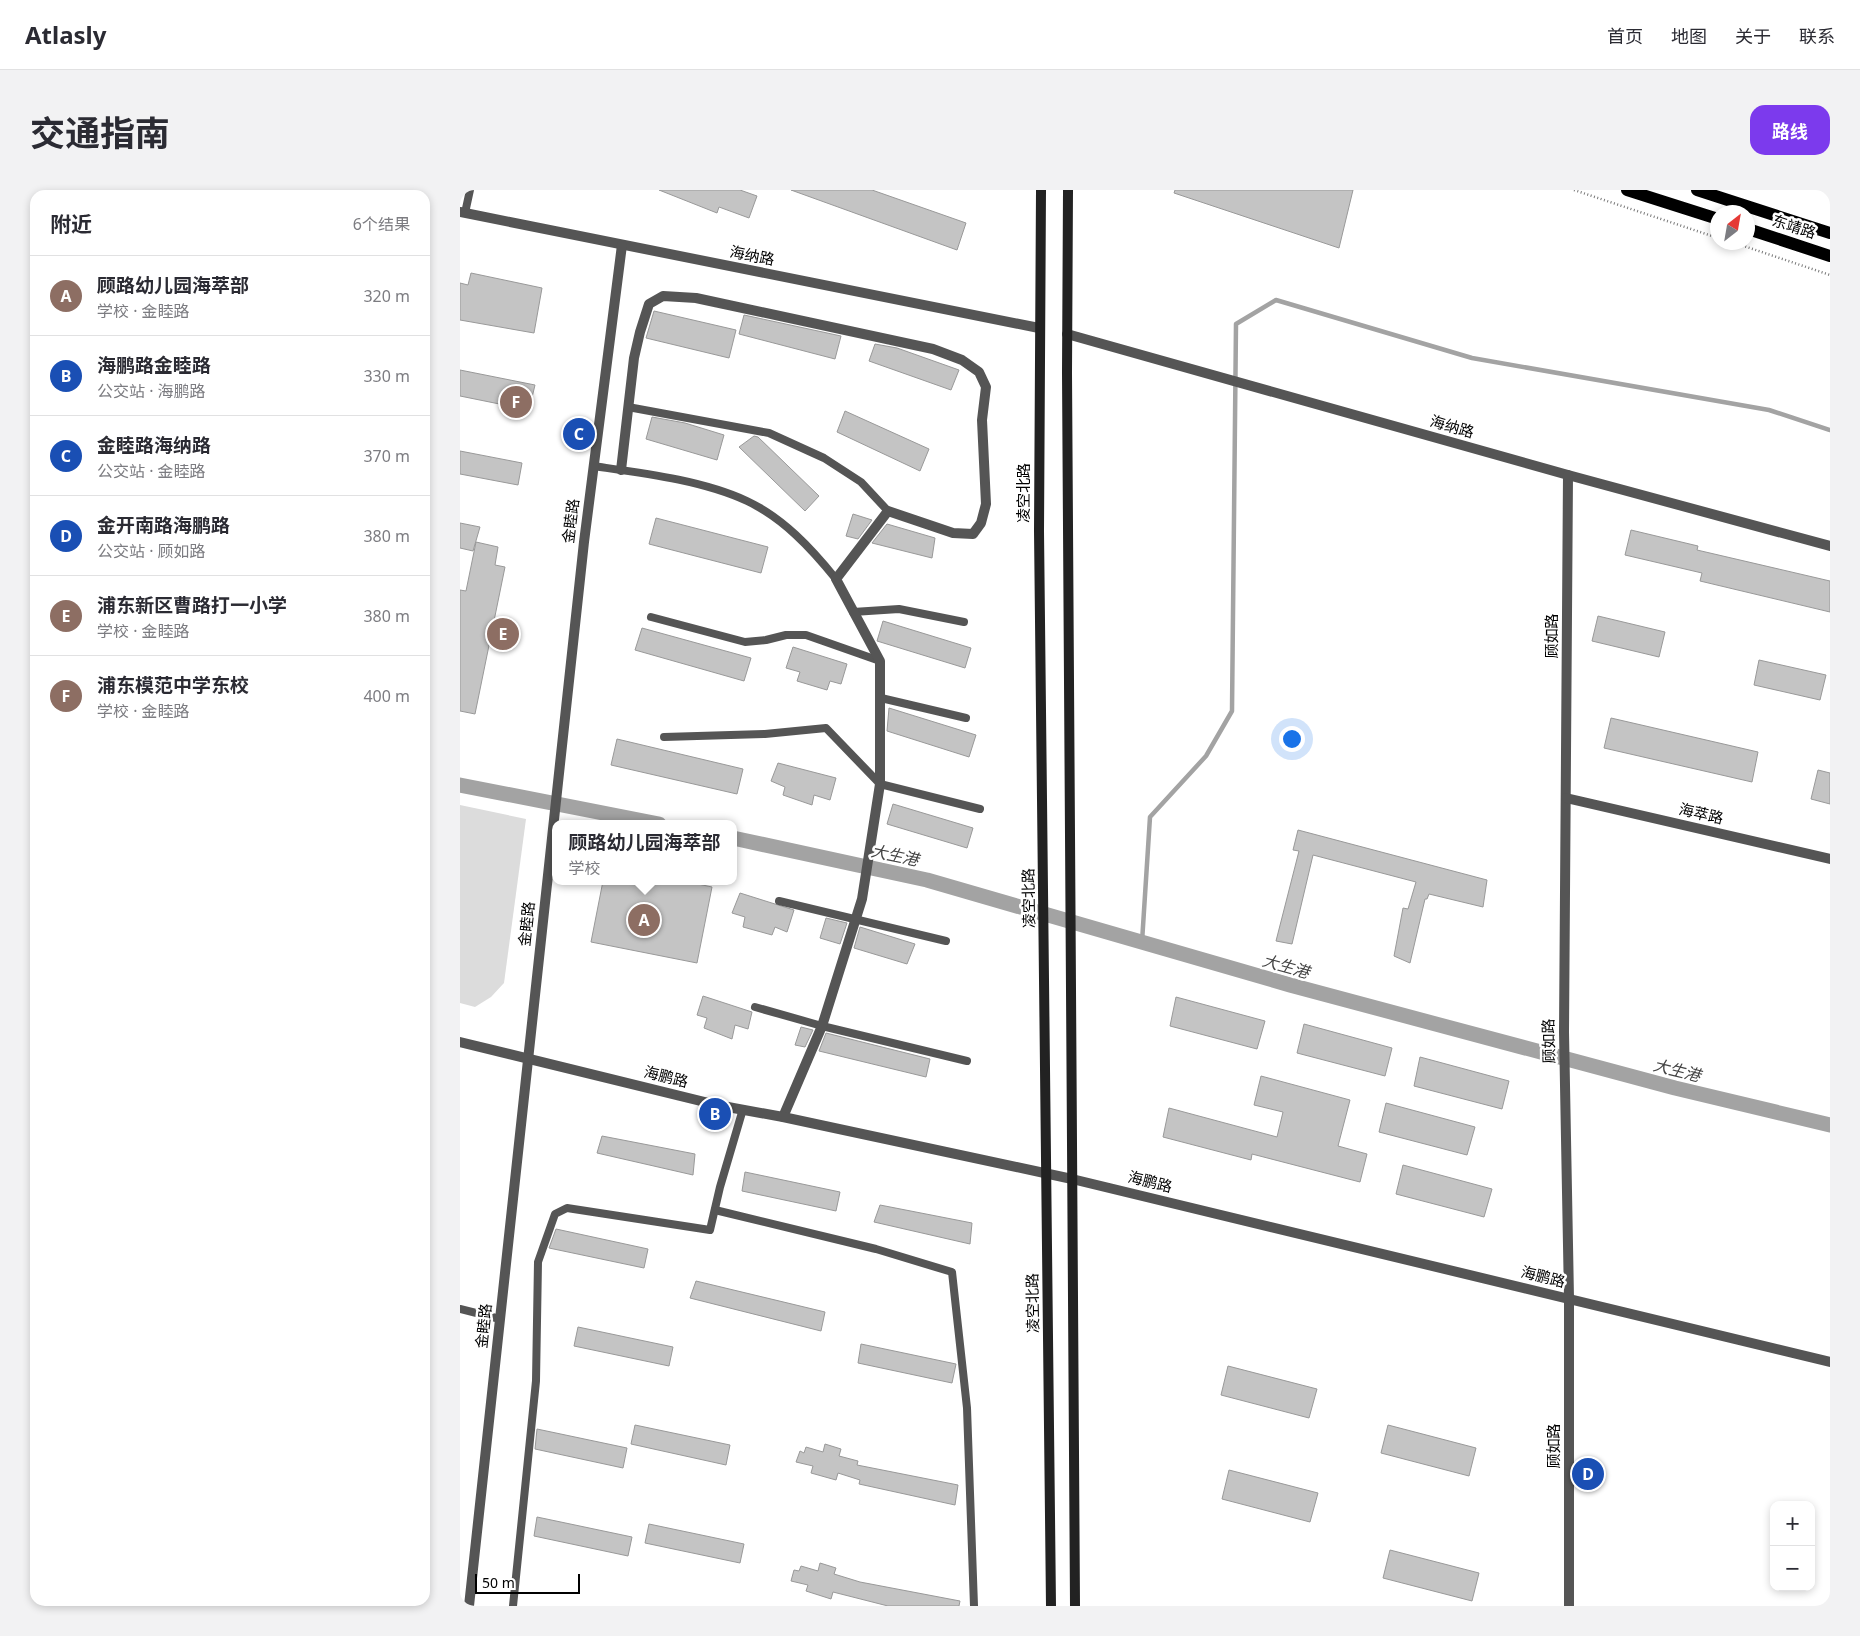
<!DOCTYPE html>
<html lang="zh">
<head>
<meta charset="utf-8">
<style>
	:root { --surface:#fff; --page:#f2f2f3; --text:#2b2b33; --muted:#7c7c81; --line:#e1e1e2; --accent:#7c3aed }
	body { margin:0; font-family:"Noto Sans","Noto Sans SC",sans-serif; background:var(--page); color:var(--text) }
	.controls { position:absolute; right:15px; bottom:15px; display:grid; overflow:hidden; border-radius:10px; box-shadow:0 2px 8px #0003 }
	.controls button { width:45px; height:45px; display:grid; place-items:center; padding:0; border:0; border-bottom:1px solid var(--line); background:var(--surface); color:var(--text); font:25px sans-serif }
	.compass { position:absolute; left:1250px; top:15px; width:45px; height:45px; border-radius:50%; background:var(--surface); box-shadow:0 2px 8px #0003; rotate:31deg }
	.scale { position:absolute; left:15px; bottom:12px; width:105px; box-sizing:border-box; padding-left:5px; border:2px solid #000; border-top:0; font-size:14px; line-height:18px; white-space:nowrap; color:#000; -webkit-text-stroke:4px #fff; paint-order:stroke }
	.you { position:absolute; left:831px; top:548px; width:18px; height:18px; margin:-12px; border:4px solid #fff; border-radius:50%; background:#1a73e8; box-shadow:0 0 0 8px #1a73e833 }
	.badge { display:grid; place-items:center; width:32px; height:32px; border-radius:50%; background:var(--accent); color:#fff; font-size:16px; font-weight:700 }
	.pin { position:absolute; translate:-50% -50%; border:2px solid #fff; box-shadow:0 1px 5px #0006 }
	.popup { position:absolute; left:92px; top:630px; width:185px; height:65px; box-sizing:border-box; display:grid; place-content:center; border-radius:10px; background:var(--surface); filter:drop-shadow(0 1px 4px #0005); font-size:16px; white-space:nowrap; color:var(--muted) }
	.popup b { font-size:19px; color:var(--text) }
	.popup::after { content:''; position:absolute; left:50%; top:100%; margin-left:-10px; border:10px solid transparent; border-top-color:var(--surface) }
	.list { margin:0; padding:0; list-style:none }
	h2 { display:flex; justify-content:space-between; align-items:center; height:65px; margin:0; padding:0 20px; font-size:21px }
	h2 small { font-size:16px; font-weight:400; color:var(--muted) }
	.list li { display:grid; grid-template-columns:32px 1fr auto; gap:15px; align-items:center; box-sizing:border-box; height:80px; padding:0 20px; border-top:1px solid var(--line) }
	.list b { display:block; font-size:19px; white-space:nowrap }
	.list p { margin:0; font-size:16px; white-space:nowrap; color:var(--muted) }
	.list em { font-size:16px; font-style:normal; color:var(--muted) }
	.map { position:relative; flex:none; width:1370px; height:1416px; overflow:hidden; border-radius:15px }
	header { display:flex; align-items:center; gap:30px; box-sizing:border-box; height:70px; padding:0 25px; background:var(--surface); border-bottom:1px solid var(--line) }
	header strong { font-size:24px }
	nav { display:flex; gap:28px; margin-inline-start:auto; font-size:18px }
	.intro { display:flex; align-items:center; justify-content:space-between; box-sizing:border-box; height:120px; padding:0 30px }
	h1 { margin:0; font-size:35px }
	.button { padding:12px 22px; border-radius:15px; background:var(--accent); color:#fff; font-size:18px; font-weight:700 }
	main { display:flex; gap:30px; padding:0 30px }
	aside { flex:1; background:var(--surface); border-radius:15px; box-shadow:0 2px 8px #0003 }
	.map>svg:first-child { display:block }
	.green { fill:#dcdcdc }
	.lines { fill:none; stroke-linecap:round; stroke-linejoin:round }
	.stream { stroke:#a3a3a3; stroke-width:4.5 }
	.canal { stroke:#a3a3a3; stroke-width:15 }
	.building { fill:#c4c4c4; stroke:#999 }
	.path { stroke:#777; stroke-width:2.5; stroke-dasharray:1 2.5; stroke-linecap:butt }
	.service { stroke:#555; stroke-width:8 }
	.minor { stroke:#555; stroke-width:10 }
	.tertiary { stroke:#555; stroke-width:10 }
	.secondary { stroke:#222; stroke-width:10 }
	.primary { stroke:#000; stroke-width:12 }
	.labels { text-anchor:middle; stroke-width:5; stroke-linejoin:round; paint-order:stroke }
	.street-label { font-size:15px; fill:#000; stroke:#fff }
	.water-label { font-size:16px; font-style:italic; fill:#444; stroke:#fff }
</style>
</head>
<body>
<header>
<strong>Atlasly</strong>
<nav><a>首页</a><a>地图</a><a>关于</a><a>联系</a></nav>
</header>
<div class="intro"><h1>交通指南</h1><a class="button">路线</a></div>
<main>
<aside>
<h2>附近<small>6个结果</small></h2>
<ul class="list">
<li><span class="badge" style="background:#8d6e63">A</span><div><b>顾路幼儿园海萃部</b><p>学校 · 金睦路</p></div><em>320 m</em></li>
<li><span class="badge" style="background:#1a4fb4">B</span><div><b>海鹏路金睦路</b><p>公交站 · 海鹏路</p></div><em>330 m</em></li>
<li><span class="badge" style="background:#1a4fb4">C</span><div><b>金睦路海纳路</b><p>公交站 · 金睦路</p></div><em>370 m</em></li>
<li><span class="badge" style="background:#1a4fb4">D</span><div><b>金开南路海鹏路</b><p>公交站 · 顾如路</p></div><em>380 m</em></li>
<li><span class="badge" style="background:#8d6e63">E</span><div><b>浦东新区曹路打一小学</b><p>学校 · 金睦路</p></div><em>380 m</em></li>
<li><span class="badge" style="background:#8d6e63">F</span><div><b>浦东模范中学东校</b><p>学校 · 金睦路</p></div><em>400 m</em></li>
</ul>
</aside>
<div class="map">
<svg width="1370" height="1416" viewBox="0 0 1370 1416">
	<rect width="100%" height="100%" fill="#fff"/>
	<!-- green -->
	<path class="green" d="M0,615L66,629L44,793L31,807L15,817L0,813Z"/>
	<g class="lines">
		<!-- stream -->
		<path class="stream" d="M682,752L690,627L746,566L772,521L776,134L816,110L1012,168L1309,220L1370,240"/>
		<!-- canal -->
		<g class="canal">
			<path d="M0,595L199,634"/>
			<path d="M273,648L467,690L830,795L1215,898L1370,935"/>
		</g>
	</g>
	<!-- building -->
	<g class="building">
		<path d="M199,0H280L297,6L289,28L259,17L257,23Z"/>
		<path d="M331,0H412L506,33L497,60Z"/>
		<path d="M715,0H893L879,58L714,3Z"/>
		<path d="M11,83L82,98L74,143L0,130V93L8,95Z"/>
		<path d="M194,121L276,140L269,168L186,148Z"/>
		<path d="M284,125L381,146L375,169L279,144Z"/>
		<path d="M415,154L437,158L499,180L491,200L409,171Z"/>
		<path d="M0,180L75,195L69,220L0,206Z"/>
		<path d="M385,221L469,259L460,281L377,242Z"/>
		<path d="M192,227L225,233L264,245L257,270L186,249Z"/>
		<path d="M294,246L298,247L359,306L345,321L279,257Z"/>
		<path d="M0,261L62,273L58,295L0,284Z"/>
		<path d="M393,324L412,330L398,349L386,346Z"/>
		<path d="M196,328L308,357L301,383L189,354Z"/>
		<path d="M0,333L20,337L13,361L0,358Z"/>
		<path d="M427,334L475,348L472,368L412,353Z"/>
		<path d="M1171,340L1238,356L1237,360L1370,391V422L1240,391L1242,383L1165,365Z"/>
		<path d="M16,352L38,357L35,375L45,377L15,524L0,521V400L6,401Z"/>
		<path d="M1138,426L1205,442L1199,467L1132,451Z"/>
		<path d="M423,431L511,458L505,478L417,451Z"/>
		<path d="M182,438L291,468L284,491L175,460Z"/>
		<path d="M333,457L387,474L381,494L370,491L367,500L337,491L340,482L326,478Z"/>
		<path d="M1299,470L1366,485L1360,510L1294,495Z"/>
		<path d="M429,518L516,545L509,567L427,541Z"/>
		<path d="M1151,528L1298,562L1292,592L1144,558Z"/>
		<path d="M157,549L283,579L277,604L151,575Z"/>
		<path d="M318,573L376,588L370,610L354,605L352,615L323,605L325,597L311,591Z"/>
		<path d="M1358,580L1370,583V614L1351,609Z"/>
		<path d="M433,614L513,638L507,658L427,634Z"/>
		<path d="M838,640L1027,690L1023,717L969,704L967,709H965L950,773L934,766L943,718L948,719L956,692L853,665L832,754L816,751L839,661L833,660Z"/>
		<path d="M143,691H198L209,693V691H224L252,697L237,773L131,752Z"/>
		<path d="M280,703L334,720L327,742L315,737L312,745L283,737L285,727L272,723Z"/>
		<path d="M366,728L387,733L380,754L360,748Z"/>
		<path d="M400,737L455,754L447,774L394,758Z"/>
		<path d="M243,806L292,822L288,839L275,835L272,849L244,838L247,828L237,825Z"/>
		<path d="M716,807L805,831L797,859L710,836Z"/>
		<path d="M844,834L932,858L925,886L837,863Z"/>
		<path d="M341,837L353,840L345,857L335,855Z"/>
		<path d="M366,843L470,869L466,887L359,861Z"/>
		<path d="M960,867L1049,891L1042,919L954,896Z"/>
		<path d="M801,886L890,910L878,956L907,964L900,992L792,964L791,970L703,947L709,918L817,947L823,922L794,915Z"/>
		<path d="M926,913L1015,937L1007,965L919,942Z"/>
		<path d="M142,946L235,964L233,985L137,963Z"/>
		<path d="M943,975L1032,999L1024,1027L936,1004Z"/>
		<path d="M285,982L380,1002L376,1021L282,1001Z"/>
		<path d="M420,1015L512,1033L510,1054L414,1032Z"/>
		<path d="M96,1039L188,1059L184,1078L89,1058Z"/>
		<path d="M236,1091L365,1122L361,1141L230,1108Z"/>
		<path d="M118,1137L213,1157L209,1176L114,1156Z"/>
		<path d="M401,1154L496,1174L492,1193L398,1173Z"/>
		<path d="M768,1176L857,1199L849,1228L761,1205Z"/>
		<path d="M175,1235L270,1255L266,1275L171,1254Z"/>
		<path d="M928,1235L1016,1258L1009,1286L921,1263Z"/>
		<path d="M77,1239L167,1258L163,1278L75,1259Z"/>
		<path d="M365,1254L381,1259L379,1266L398,1271L397,1275L498,1295L495,1315L399,1294L400,1290L378,1283L376,1290L351,1283L353,1276L336,1272L340,1261L344,1263L346,1257L363,1262Z"/>
		<path d="M769,1280L858,1303L850,1332L762,1309Z"/>
		<path d="M77,1327L172,1347L168,1366L74,1346Z"/>
		<path d="M189,1334L284,1354L280,1373L185,1353Z"/>
		<path d="M930,1360L1019,1383L1012,1411L923,1388Z"/>
		<path d="M360,1373L376,1378L374,1384L400,1392L500,1411L499,1416H428L373,1402L371,1409L346,1401L348,1395L331,1391L334,1380L339,1381L341,1376L358,1381Z"/>
	</g>
	<g class="lines">
		<!-- path -->
		<g class="path">
			<path d="M1114,0L1258,48"/>
			<path d="M1272,52L1370,85"/>
		</g>
		<!-- service -->
		<g class="service">
			<path d="M5,23L10,0"/>
			<path d="M168,217L309,243L364,268L401,292L428,321"/>
			<path d="M133,276C182,283 242,290 287,311C323,328 351,358 376,389"/>
			<path d="M393,422L439,419L504,432"/>
			<path d="M191,427L285,452L306,450L326,445H346L420,471"/>
			<path d="M421,508L506,528"/>
			<path d="M204,547L305,544L366,538L420,594L520,619"/>
			<path d="M319,711L486,751"/>
			<path d="M295,817L362,836L507,871"/>
			<path d="M255,1020L416,1059L492,1082L507,1218L514,1416"/>
			<path d="M0,1119L40,1129"/>
			<path d="M53,1416L76,1191L78,1072L95,1024L107,1018L250,1040L260,997L283,919"/>
		</g>
		<!-- minor -->
		<g class="minor">
			<path d="M0,22L579,138"/>
			<path d="M607,144L1108,285L1370,356"/>
			<path d="M161,280L174,168L180,142L189,114L203,106L236,108L473,159L502,170L519,182L526,197L522,230L526,314L521,333L513,344L493,343L428,321L376,389L420,471V594L402,709L362,836L323,927"/>
			<path d="M1108,285L1104,842L1109,1108V1416"/>
			<path d="M1106,608L1370,669"/>
			<path d="M9,1416L124,352L162,55"/>
		</g>
		<!-- tertiary -->
		<path class="tertiary" d="M0,852L257,915L323,927L612,989L1370,1172"/>
		<!-- secondary -->
		<g class="secondary">
			<path d="M581,0L579,341L591,1416"/>
			<path d="M608,0L607,183L615,1416"/>
		</g>
		<!-- primary -->
		<g class="primary">
			<path d="M1167,0L1258,29"/>
			<path d="M1237,0L1370,43"/>
			<path d="M1288,39L1370,66"/>
		</g>
	</g>
	<g class="labels">
		<!-- street labels -->
		<g class="street-label">
			<text transform="translate(1334 37) rotate(18)" y="5">东靖路</text>
			<text transform="translate(292 66) rotate(11)" y="5">海纳路</text>
			<text transform="translate(992 237) rotate(16)" y="5">海纳路</text>
			<text transform="translate(564 303) rotate(-90)" y="5">凌空北路</text>
			<text transform="translate(111 331) rotate(-83)" y="5">金睦路</text>
			<text transform="translate(1092 446) rotate(-90)" y="5">顾如路</text>
			<text transform="translate(1241 624) rotate(13)" y="5">海萃路</text>
			<text transform="translate(569 708) rotate(-91)" y="5">凌空北路</text>
			<text transform="translate(67 734) rotate(-84)" y="5">金睦路</text>
			<text transform="translate(1089 851) rotate(-91)" y="5">顾如路</text>
			<text transform="translate(206 887) rotate(14)" y="5">海鹏路</text>
			<text transform="translate(690 992) rotate(14)" y="5">海鹏路</text>
			<text transform="translate(1083 1087) rotate(14)" y="5">海鹏路</text>
			<text transform="translate(573 1113) rotate(-91)" y="5">凌空北路</text>
			<text transform="translate(24 1136) rotate(-84)" y="5">金睦路</text>
			<text transform="translate(1094 1256) rotate(-90)" y="5">顾如路</text>
		</g>
		<!-- water labels -->
		<g class="water-label">
			<text transform="translate(435 665) rotate(12)" y="6">大生港</text>
			<text transform="translate(826 776) rotate(16)" y="6">大生港</text>
			<text transform="translate(1217 880) rotate(14)" y="6">大生港</text>
		</g>
	</g>
</svg>
<div class="controls">
<button>+</button>
<button>−</button>
</div>
<svg class="compass" viewBox="-18 -18 36 36"><path d="M0-13l5 13h-10z" fill="#e53935"/><path d="M0 13l5-13h-10z" fill="#7c7c81"/></svg>
<div class="scale">50 m</div>
<div class="you"></div>
<div class="pin badge" style="left:184px;top:730px;background:#8d6e63">A</div>
<div class="popup"><b>顾路幼儿园海萃部</b>学校</div>
<div class="pin badge" style="left:255px;top:924px;background:#1a4fb4">B</div>
<div class="pin badge" style="left:119px;top:244px;background:#1a4fb4">C</div>
<div class="pin badge" style="left:1128px;top:1284px;background:#1a4fb4">D</div>
<div class="pin badge" style="left:43px;top:444px;background:#8d6e63">E</div>
<div class="pin badge" style="left:56px;top:212px;background:#8d6e63">F</div>
</div>
</main>
</body>
</html>
